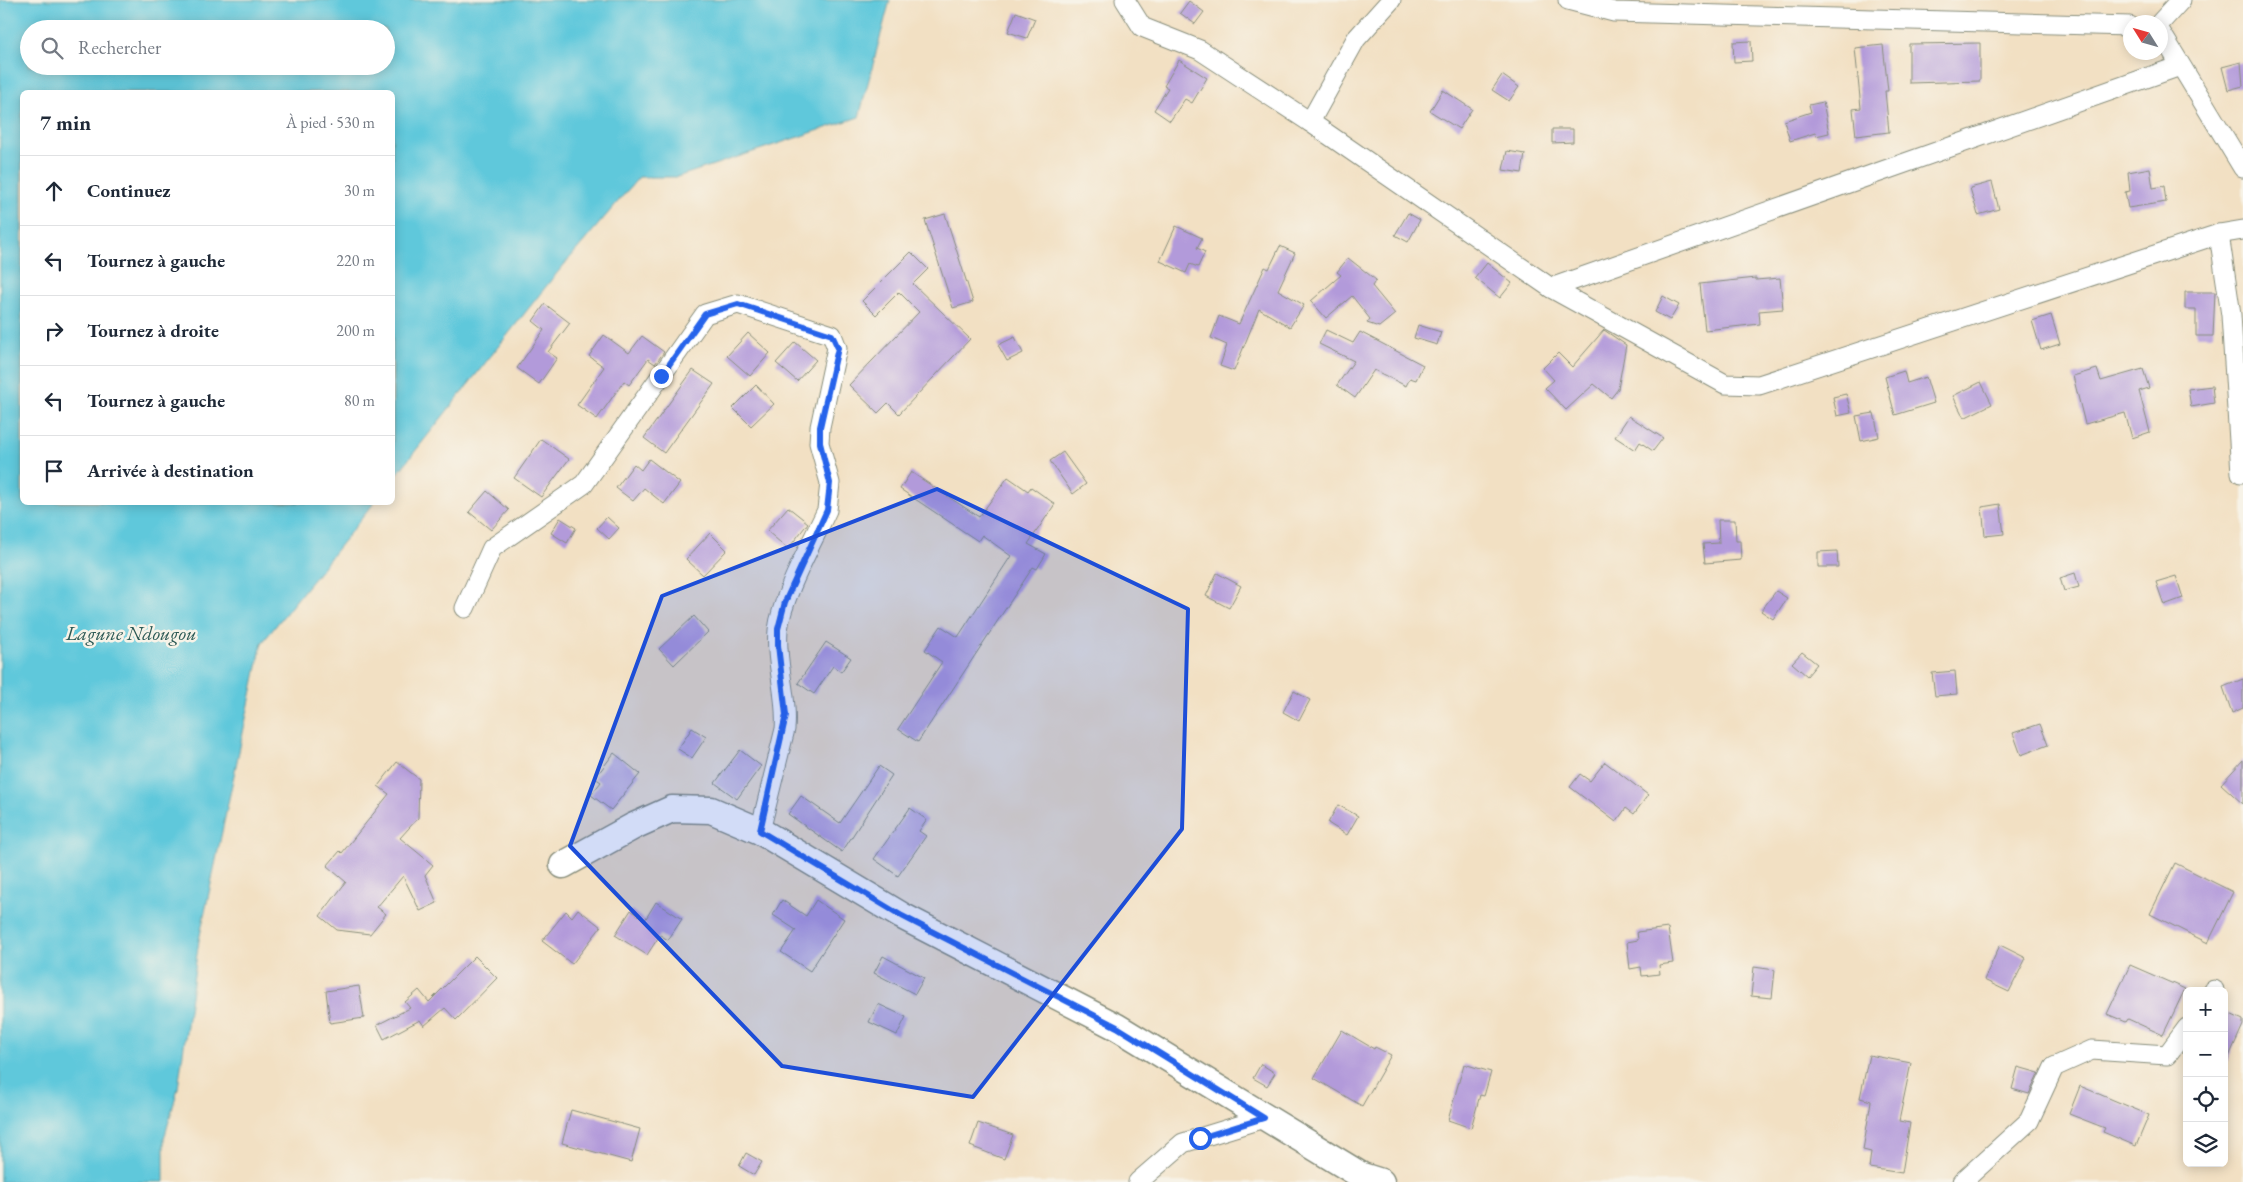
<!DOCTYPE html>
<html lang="fr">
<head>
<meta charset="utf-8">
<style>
	:root { --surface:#fff; --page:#f6f6f7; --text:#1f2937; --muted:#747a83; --line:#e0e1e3 }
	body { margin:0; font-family:"EB Garamond",serif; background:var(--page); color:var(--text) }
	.controls { position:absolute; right:15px; bottom:15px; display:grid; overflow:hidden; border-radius:8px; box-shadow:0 2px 12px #0003 }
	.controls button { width:45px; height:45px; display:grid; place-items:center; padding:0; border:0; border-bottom:1px solid var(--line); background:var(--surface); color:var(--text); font:25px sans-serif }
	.compass { position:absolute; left:2123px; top:15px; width:45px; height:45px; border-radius:50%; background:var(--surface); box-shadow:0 2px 12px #0003; rotate:307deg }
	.stop { position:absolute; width:15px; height:15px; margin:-11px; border:4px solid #2563eb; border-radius:50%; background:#fff }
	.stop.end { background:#2563eb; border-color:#fff; box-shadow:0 1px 5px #0008 }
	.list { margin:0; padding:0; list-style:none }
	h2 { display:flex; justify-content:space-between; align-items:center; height:65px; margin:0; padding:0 20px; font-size:21px }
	h2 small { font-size:16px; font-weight:400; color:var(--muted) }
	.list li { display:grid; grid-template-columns:32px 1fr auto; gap:15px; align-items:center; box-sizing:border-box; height:70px; padding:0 20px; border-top:1px solid var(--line) }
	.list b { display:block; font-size:19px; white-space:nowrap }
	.list em { font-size:16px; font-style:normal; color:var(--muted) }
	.icon { flex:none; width:28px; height:28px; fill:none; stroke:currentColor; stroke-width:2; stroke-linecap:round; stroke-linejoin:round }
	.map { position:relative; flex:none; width:2243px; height:1182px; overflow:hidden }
	.search { position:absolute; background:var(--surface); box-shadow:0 2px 12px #0003; left:20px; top:20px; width:375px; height:55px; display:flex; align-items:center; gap:12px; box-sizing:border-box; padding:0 18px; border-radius:28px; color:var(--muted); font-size:19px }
	.panel { position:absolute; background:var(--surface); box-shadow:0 2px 12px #0003; left:20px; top:90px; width:375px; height:415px; border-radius:8px }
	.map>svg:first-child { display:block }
	.water { fill:#5fc8db; stroke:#3f8288; fill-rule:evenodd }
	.building { fill:#b29ada }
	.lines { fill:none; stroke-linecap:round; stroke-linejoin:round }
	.street-casing { stroke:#888e7c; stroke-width:21 }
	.secondary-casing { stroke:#888e7c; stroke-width:29 }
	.street { stroke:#fff; stroke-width:19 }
	.secondary { stroke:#fff; stroke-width:26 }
	.route { stroke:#2563eb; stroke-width:6 }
	.marked { fill:#1d4ed8; fill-opacity:0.2; stroke:#1d4ed8; stroke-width:4; stroke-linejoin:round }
	.labels { text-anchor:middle; stroke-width:5; stroke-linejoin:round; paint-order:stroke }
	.water-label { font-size:20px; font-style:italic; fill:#2c5955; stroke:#f7f3e8 }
</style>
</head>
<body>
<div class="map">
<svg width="2243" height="1182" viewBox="0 0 2243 1182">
	<rect width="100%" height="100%" fill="#f7f3e8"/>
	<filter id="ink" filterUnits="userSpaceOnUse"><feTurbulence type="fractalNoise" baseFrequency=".02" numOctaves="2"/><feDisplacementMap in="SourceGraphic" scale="10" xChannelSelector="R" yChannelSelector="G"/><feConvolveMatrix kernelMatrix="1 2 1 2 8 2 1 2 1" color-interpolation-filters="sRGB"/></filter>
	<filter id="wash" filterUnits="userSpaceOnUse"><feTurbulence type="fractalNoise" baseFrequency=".0096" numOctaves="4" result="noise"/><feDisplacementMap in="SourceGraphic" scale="20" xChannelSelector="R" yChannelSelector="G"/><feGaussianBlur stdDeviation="1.12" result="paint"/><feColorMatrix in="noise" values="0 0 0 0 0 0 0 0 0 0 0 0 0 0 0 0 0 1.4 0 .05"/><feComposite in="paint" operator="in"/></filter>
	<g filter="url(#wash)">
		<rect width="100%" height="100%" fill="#f2e0c3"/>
		<!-- water -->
		<path class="water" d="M0,0H890L859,117L677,177H639L552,279L393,479L392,92H22V502L374,503L262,643L199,940L178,1088L164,1139V1182H0ZM29,29H386V66H29Z"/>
		<g id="blocks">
			<!-- building -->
			<g class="building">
				<path d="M1189,1L1204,12L1195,24L1180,13Z"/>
				<path d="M1016,12L1035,19L1027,38L1008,32Z"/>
				<path d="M1751,41L1752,61L1734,62L1733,42Z"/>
				<path d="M1980,43V81L1909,83V44Z"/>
				<path d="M1883,45L1888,91H1885L1889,132L1856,136L1853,109L1861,108L1855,48Z"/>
				<path d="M1179,60L1207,78L1192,103L1185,99L1170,121L1154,110L1168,88L1164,86Z"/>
				<path d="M2241,62L2243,86L2228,90L2222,67Z"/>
				<path d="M1502,75L1519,87L1509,101L1492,90Z"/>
				<path d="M1443,90L1472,109L1459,129L1430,111Z"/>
				<path d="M1823,102L1829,133L1816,136L1815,133L1790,141L1784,121L1811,112L1809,105Z"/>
				<path d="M1552,129H1573V142L1552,143Z"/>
				<path d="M1507,151L1525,154L1522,173L1503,170Z"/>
				<path d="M2150,168L2153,188L2164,186L2166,202L2128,208L2125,192L2130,191L2128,172Z"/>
				<path d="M1992,182L1999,209L1978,215L1970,188Z"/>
				<path d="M1408,213L1420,220L1408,242L1395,235Z"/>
				<path d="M945,214L973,302L953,308L925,220Z"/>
				<path d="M1176,226L1202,238L1197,248L1205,252L1198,267L1190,264L1186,273L1160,261Z"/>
				<path d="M1280,246L1295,253L1278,290L1304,305L1290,327L1259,309L1234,371L1220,366L1227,345L1211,338L1219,316L1239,324L1265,267L1269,269Z"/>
				<path d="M911,252L928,269L913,284L970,339L899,414L888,403L878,413L849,385L919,312L899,292L876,315L862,301Z"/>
				<path d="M1348,258L1376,280L1372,286L1395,314L1379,327L1367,323L1370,319L1352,296L1326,318L1311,301L1341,275L1337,272Z"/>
				<path d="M1487,263L1512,283L1500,298L1475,278Z"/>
				<path d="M1756,278V280L1780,278L1783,309L1759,311L1760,324L1705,330L1700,284Z"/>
				<path d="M2185,292H2215L2213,336H2196V309H2185Z"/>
				<path d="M1663,296L1679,305L1670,320L1655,312Z"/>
				<path d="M545,304L570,323L548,352L557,358L539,384L517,368L544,330L533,321Z"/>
				<path d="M2051,315L2060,344L2041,350L2032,321Z"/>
				<path d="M1418,325L1441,332L1437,345L1414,338Z"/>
				<path d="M1326,330L1353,343L1360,332L1423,365L1416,380L1410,378L1406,386L1374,370L1355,398L1337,385L1354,361L1319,344Z"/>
				<path d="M1604,330L1626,345L1618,389L1611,398L1594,384L1566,410L1545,388L1554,380L1543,368L1558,353L1572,367Z"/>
				<path d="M748,333L770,353L750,376L727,356Z"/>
				<path d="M604,335L629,353L642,336L664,352L655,364L648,359L629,385L624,381L597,419L577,405L604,367L589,356Z"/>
				<path d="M1015,337L1023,353L1007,361L998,345Z"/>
				<path d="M795,342L816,360L797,381L776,363Z"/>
				<path d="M2097,369L2101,381L2143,369L2149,388L2139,391L2150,432L2132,438L2125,413L2085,424L2073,376Z"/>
				<path d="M693,370L714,384L664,453L644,438Z"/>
				<path d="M1904,371L1907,383L1926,377L1934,403L1895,415L1885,377Z"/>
				<path d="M1981,382L1992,404L1964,418L1953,396Z"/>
				<path d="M756,385L774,404L751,426L733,408Z"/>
				<path d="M2212,386L2214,403L2191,407L2188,389Z"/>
				<path d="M1846,394L1851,413L1837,416L1833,397Z"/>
				<path d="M1874,413L1879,437L1861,441L1856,416Z"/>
				<path d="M1629,416L1663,438L1653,451L1640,442L1635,450L1615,437Z"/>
				<path d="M541,439L569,459L541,497L514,478Z"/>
				<path d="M1063,452L1086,484L1073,494L1050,461Z"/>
				<path d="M649,459L680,483L664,504L644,488L633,501L616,488L634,464L641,470Z"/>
				<path d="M911,472L979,517L1008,477L1028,491L1031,487L1055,504L1028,544L1046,554L1037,569L1033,567L918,742L898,729L942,662L925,650L941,626L958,637L1011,556L982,535L978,541L900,489Z"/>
				<path d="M487,491L509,510L491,530L469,512Z"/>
				<path d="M2000,504L2004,534L1985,536L1982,507Z"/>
				<path d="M788,507L808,523L788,549L767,531Z"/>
				<path d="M607,517L619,528L609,539L597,528Z"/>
				<path d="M560,518L576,528L567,543L551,533Z"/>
				<path d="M1718,520H1735L1736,541H1740L1741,560L1705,563L1703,544L1719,543Z"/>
				<path d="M710,533L727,550L703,575L686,559Z"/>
				<path d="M1837,551L1838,567H1818V552Z"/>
				<path d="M1217,573L1241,586L1229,608L1206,596Z"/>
				<path d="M2075,573L2079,587L2064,591L2060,578Z"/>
				<path d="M2176,576L2183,598L2164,605L2156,582Z"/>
				<path d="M1776,591L1787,598L1773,619L1761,611Z"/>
				<path d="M694,616L708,632L674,665L659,649Z"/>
				<path d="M826,642L851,658L841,672L833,666L814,694L798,683Z"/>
				<path d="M1802,652L1817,664L1807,676L1792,663Z"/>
				<path d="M1955,671L1957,694L1935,696L1932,673Z"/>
				<path d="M2243,679V708L2232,713L2223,687Z"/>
				<path d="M1294,691L1310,700L1299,721L1283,712Z"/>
				<path d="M2040,724L2048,745L2021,755L2013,733Z"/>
				<path d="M692,728L706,737L692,758L678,749Z"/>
				<path d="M740,750L761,766L737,799L715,783Z"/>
				<path d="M614,753L640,774L611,810L591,795L601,782L595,778Z"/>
				<path d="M2243,760V804L2221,784Z"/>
				<path d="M397,762L419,779L418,818L400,838L433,865L425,875L437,903L420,911L403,876L377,907L386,914L370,934L337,930L320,916L346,882L327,866L340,851L342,853L389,794L378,786Z"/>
				<path d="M1605,762L1648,795L1634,814L1626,808L1616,822L1570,787L1580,774L1590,781Z"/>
				<path d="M879,766L892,775L842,852L788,814L801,796L840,823Z"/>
				<path d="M1338,805L1358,816L1347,835L1328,823Z"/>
				<path d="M910,808L927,820L919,831L926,836L898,876L874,859Z"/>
				<path d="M2175,863L2233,892L2208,943L2150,914Z"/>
				<path d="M782,900L806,916L816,900L844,919L810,971L781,952L796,930L773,915Z"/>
				<path d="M656,902L682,919L668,940L660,935L647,955L615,935L631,910L645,920Z"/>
				<path d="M578,909L601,927L572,964L542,941L566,911L572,917Z"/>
				<path d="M1668,928L1673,963L1659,965L1660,974L1642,976L1641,967L1630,969L1627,942L1638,940L1637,932Z"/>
				<path d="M2000,945L2026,958L2009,992L1984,980Z"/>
				<path d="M475,956L497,978L456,1020L445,1008L424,1026L420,1020L384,1039L377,1025L410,1008L405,1002L419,990L429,1002Z"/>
				<path d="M883,956L924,978L915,994L874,973Z"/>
				<path d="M2130,965L2185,989L2163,1035L2128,1019L2126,1022L2107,1014Z"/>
				<path d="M1754,967L1775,970L1772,998L1751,996Z"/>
				<path d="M359,986L364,1018L330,1023L326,991Z"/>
				<path d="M878,1004L906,1017L897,1035L869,1022Z"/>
				<path d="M2228,1013L2243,1020V1025L2224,1068V1021Z"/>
				<path d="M1342,1030L1374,1049L1375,1047L1391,1055L1362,1106L1314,1078Z"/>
				<path d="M1869,1055L1911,1063L1899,1121L1910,1123L1902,1173L1869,1168L1871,1152L1863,1150L1871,1101L1860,1098Z"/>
				<path d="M1261,1064L1275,1073L1267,1086L1253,1078Z"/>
				<path d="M1464,1064L1491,1072L1484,1096L1480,1095L1471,1128L1448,1120Z"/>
				<path d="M2018,1067L2039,1073L2029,1094L2012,1089Z"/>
				<path d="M2080,1086L2149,1115L2136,1146L2103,1132L2105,1128L2069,1114Z"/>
				<path d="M571,1110L640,1129L631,1162L562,1143Z"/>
				<path d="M978,1123L1013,1135L1004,1159L970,1146Z"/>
				<path d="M746,1153L762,1162L754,1175L739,1166Z"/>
			</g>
		</g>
	</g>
	<g filter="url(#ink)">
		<use href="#blocks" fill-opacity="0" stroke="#888e7c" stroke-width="1"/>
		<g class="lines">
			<!-- street casing -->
			<g class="street-casing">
				<g id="street">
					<path d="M1125,0L1142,27L1200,50L1310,122L1551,288L1725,384L1759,385L2219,234L2243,230"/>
					<path d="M1568,0L1614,12L2130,26"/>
					<path d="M2160,23L2181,0"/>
					<path d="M2160,31L2243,168"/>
					<path d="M1310,122L1356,39L1391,0"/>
					<path d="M2219,234L2231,315L2241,473L2243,472"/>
					<path d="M1551,288L2180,66"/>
					<path d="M465,608L492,548L584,484L705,314L738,304L832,335L837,348L820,427L819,443L830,483L827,510C812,543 782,596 778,630C775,663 788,696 785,729L760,831"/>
					<path d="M2214,991V990"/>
					<path d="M1138,1182L1183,1143L1264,1118"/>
					<path d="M1962,1182L2029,1121L2054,1067L2092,1050L2167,1055L2187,1028"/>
				</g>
			</g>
			<!-- secondary casing -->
			<g class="secondary-casing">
				<path id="secondary" d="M563,865L634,826L672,809L711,810L760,831L902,916L1117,1027L1362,1176L1381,1182"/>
			</g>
			<!-- street -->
			<use href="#street" class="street"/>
			<!-- secondary -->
			<use href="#secondary" class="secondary"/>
		</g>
	</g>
	<g class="lines" filter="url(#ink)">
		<!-- route -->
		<path class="route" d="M661,376L705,314L738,304L832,335L838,348L820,427V443L830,483L827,510L785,602L778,629V645L786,715L760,831L902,916L1117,1027L1264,1118L1200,1138"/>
	</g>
	<!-- marked area -->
	<path class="marked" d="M937,489L1188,609L1182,829L973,1097L782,1066L570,846L662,596Z"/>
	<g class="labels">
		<!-- water labels -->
		<g class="water-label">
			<text x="131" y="640">Lagune Ndougou</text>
		</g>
	</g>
</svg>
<div class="controls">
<button>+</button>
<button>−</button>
<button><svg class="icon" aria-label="locate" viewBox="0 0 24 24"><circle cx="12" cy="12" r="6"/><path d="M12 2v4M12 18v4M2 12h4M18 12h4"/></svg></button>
<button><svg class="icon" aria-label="layers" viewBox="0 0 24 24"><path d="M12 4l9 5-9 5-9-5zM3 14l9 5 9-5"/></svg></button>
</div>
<svg class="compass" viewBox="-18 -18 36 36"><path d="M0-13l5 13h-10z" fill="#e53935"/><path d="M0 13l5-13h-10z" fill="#747a83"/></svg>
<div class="stop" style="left:1200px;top:1138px"></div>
<div class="stop end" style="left:661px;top:376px"></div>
<div class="search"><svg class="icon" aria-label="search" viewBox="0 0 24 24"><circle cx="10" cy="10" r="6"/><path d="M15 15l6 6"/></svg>Rechercher</div>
<section class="panel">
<h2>7 min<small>À pied · 530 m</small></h2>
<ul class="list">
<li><svg class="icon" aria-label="ahead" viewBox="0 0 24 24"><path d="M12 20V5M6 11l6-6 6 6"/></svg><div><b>Continuez</b></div><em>30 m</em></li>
<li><svg class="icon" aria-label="left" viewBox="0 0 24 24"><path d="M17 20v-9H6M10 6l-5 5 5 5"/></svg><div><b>Tournez à gauche</b></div><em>220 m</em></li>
<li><svg class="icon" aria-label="right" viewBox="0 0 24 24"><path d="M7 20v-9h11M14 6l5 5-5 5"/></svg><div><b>Tournez à droite</b></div><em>200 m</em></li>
<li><svg class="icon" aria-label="left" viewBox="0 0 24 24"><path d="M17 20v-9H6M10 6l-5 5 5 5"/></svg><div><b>Tournez à gauche</b></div><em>80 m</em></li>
<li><svg class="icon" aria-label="arrive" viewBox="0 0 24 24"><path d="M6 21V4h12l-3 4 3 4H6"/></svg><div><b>Arrivée à destination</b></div></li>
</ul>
</section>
</div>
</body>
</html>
